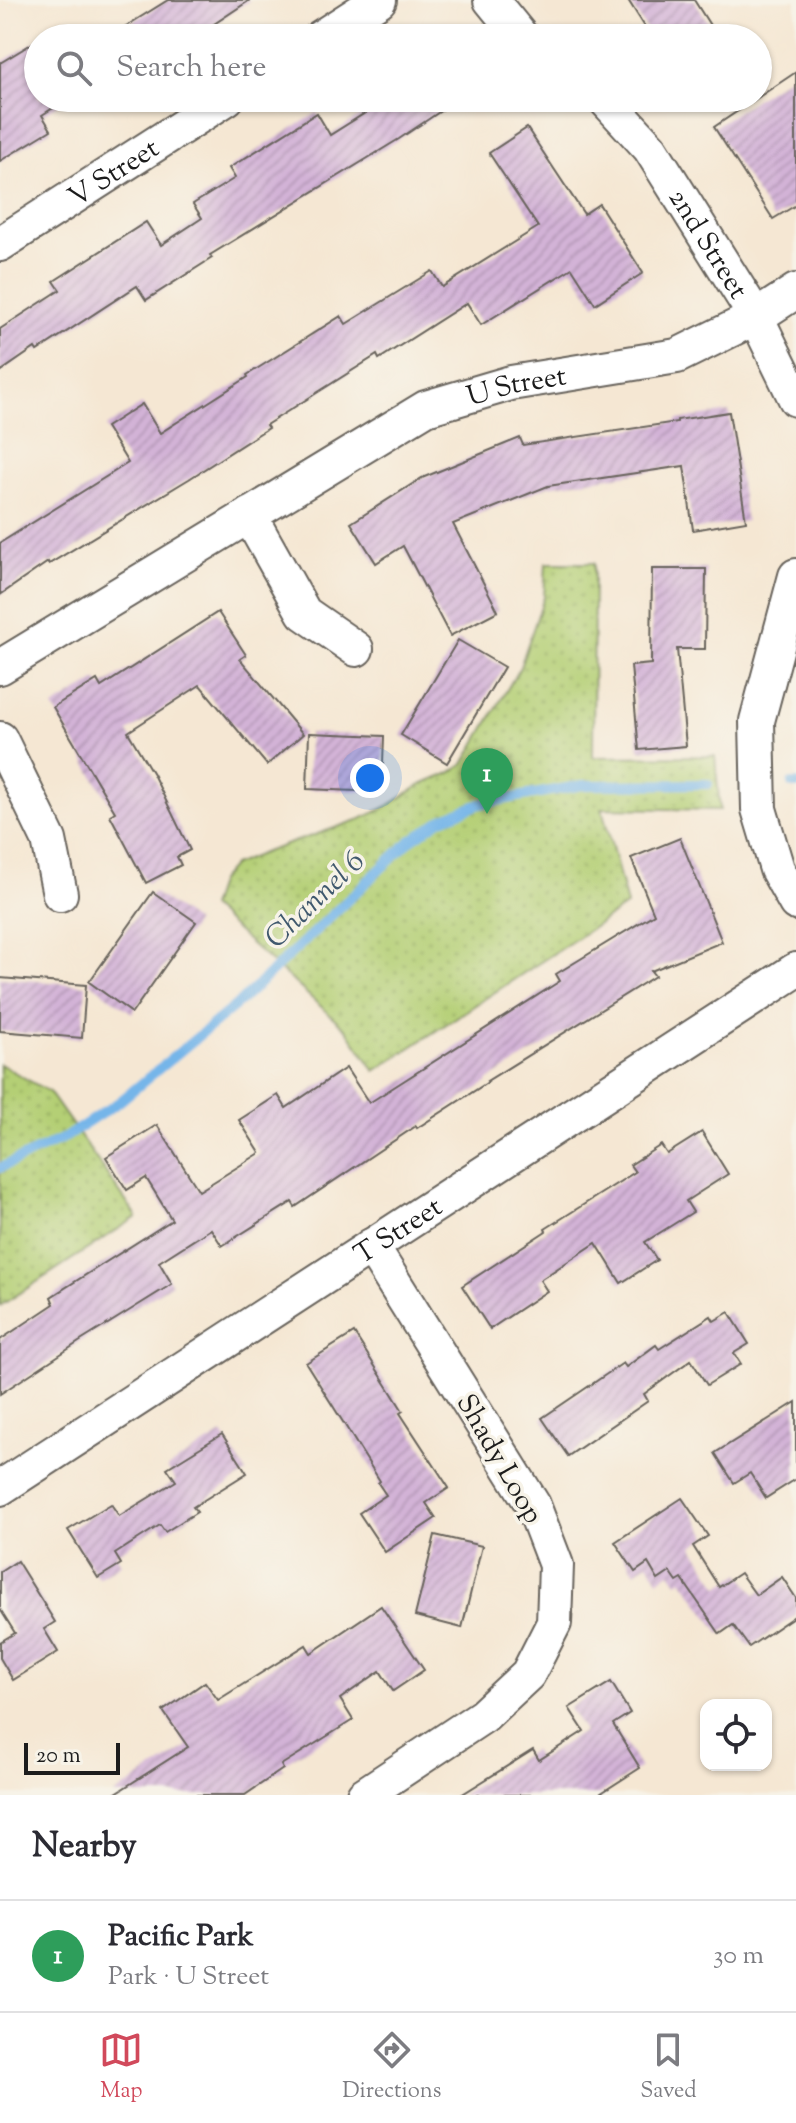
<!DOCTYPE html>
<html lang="en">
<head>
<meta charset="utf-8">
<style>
	:root { --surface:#fff; --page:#f7f7f7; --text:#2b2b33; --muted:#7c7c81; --line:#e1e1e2; --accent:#d1495b }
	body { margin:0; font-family:"Sorts Mill Goudy",serif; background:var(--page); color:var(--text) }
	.controls { position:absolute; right:24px; bottom:24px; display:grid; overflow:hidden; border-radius:16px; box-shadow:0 2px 6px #0004 }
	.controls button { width:72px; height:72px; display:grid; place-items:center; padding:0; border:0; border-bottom:2px solid var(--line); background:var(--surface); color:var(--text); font:40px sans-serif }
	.scale { position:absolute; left:24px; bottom:20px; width:96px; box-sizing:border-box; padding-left:8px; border:4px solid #1c1c1c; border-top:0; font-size:22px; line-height:28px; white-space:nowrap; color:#1c1c1c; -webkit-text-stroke:6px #f7f3e8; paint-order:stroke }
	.you { position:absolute; left:370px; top:778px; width:28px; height:28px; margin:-20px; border:6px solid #fff; border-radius:50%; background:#1a73e8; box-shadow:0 0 0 12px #1a73e833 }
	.badge { display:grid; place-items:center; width:52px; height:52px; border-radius:50%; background:var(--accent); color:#fff; font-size:26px; font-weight:700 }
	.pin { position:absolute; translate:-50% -66px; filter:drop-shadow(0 2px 4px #0008) }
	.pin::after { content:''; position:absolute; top:42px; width:28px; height:24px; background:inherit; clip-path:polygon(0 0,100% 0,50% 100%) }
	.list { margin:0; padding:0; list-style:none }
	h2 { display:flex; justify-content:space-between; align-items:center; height:104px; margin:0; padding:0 32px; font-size:34px }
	h2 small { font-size:26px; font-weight:400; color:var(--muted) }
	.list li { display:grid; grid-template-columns:52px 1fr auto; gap:24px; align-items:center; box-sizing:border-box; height:112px; padding:0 32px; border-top:2px solid var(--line) }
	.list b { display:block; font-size:30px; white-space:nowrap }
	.list p { margin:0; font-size:26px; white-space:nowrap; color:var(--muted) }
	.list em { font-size:26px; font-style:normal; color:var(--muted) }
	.icon { flex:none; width:44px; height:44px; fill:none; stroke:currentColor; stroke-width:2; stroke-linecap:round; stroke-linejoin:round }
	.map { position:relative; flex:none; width:796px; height:1795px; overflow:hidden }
	.search { position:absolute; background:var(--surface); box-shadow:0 2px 6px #0004; left:24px; right:24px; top:24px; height:88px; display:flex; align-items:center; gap:20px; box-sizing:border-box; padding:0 28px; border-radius:44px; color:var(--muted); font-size:30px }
	.sheet { height:216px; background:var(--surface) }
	nav { display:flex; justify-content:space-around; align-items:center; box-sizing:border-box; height:112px; border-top:2px solid var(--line); background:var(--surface); font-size:22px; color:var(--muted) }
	nav a { display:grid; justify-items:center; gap:4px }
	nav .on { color:var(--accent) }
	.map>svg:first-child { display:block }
	.park { fill:url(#park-dots); stroke:#687648; stroke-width:2 }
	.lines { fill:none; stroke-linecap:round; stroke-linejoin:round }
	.stream { stroke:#75b5e9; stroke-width:10 }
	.building { fill:url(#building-hatch) }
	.minor-casing { stroke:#68635c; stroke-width:38 }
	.minor { stroke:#fff; stroke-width:34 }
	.labels { text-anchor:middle; stroke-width:7; stroke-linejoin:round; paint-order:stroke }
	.street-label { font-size:28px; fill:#1c1c1c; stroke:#f7f3e8 }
	.water-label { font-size:30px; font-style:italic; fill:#40596e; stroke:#f7f3e8 }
</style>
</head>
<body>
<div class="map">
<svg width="796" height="1795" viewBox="0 0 796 1795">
	<defs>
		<pattern id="park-dots" width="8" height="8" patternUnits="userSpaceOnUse" patternTransform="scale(2)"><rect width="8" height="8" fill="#b4cf75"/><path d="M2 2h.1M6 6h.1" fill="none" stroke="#9ab165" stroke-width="1.8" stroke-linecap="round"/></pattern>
		<pattern id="building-hatch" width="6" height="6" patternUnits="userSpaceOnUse" patternTransform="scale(2)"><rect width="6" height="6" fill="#d3b3d7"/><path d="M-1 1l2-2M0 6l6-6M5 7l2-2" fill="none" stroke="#b599b8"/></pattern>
	</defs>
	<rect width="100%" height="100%" fill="#f7f3e8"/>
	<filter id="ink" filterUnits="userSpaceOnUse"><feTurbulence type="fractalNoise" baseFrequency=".0125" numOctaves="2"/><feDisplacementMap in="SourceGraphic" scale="16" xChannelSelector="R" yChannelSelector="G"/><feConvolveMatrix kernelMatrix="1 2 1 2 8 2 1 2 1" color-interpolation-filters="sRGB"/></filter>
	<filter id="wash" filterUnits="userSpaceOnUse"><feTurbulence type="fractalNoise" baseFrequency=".006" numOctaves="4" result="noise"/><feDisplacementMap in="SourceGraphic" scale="32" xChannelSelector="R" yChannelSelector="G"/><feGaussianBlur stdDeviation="1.8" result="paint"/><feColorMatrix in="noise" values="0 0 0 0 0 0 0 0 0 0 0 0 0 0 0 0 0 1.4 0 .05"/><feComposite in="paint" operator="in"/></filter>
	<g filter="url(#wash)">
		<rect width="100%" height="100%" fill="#f5e7d3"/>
		<!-- park -->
		<g class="park">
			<path d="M546,563H594L593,757L715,756L720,810L602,808L627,905L375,1071L346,1029L210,907L219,881L233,865L268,851L361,819L386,807L419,786L450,773L464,764L520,667L544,597Z"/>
			<path d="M0,1064L49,1092L137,1217L0,1306Z"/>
		</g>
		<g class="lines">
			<!-- stream -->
			<g class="stream">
				<path d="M792,784H796"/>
				<path d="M0,1168L66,1137L119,1102L242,1000L410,841L442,819L480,804L583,785L708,784"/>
			</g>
		</g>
		<g id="blocks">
			<!-- building -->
			<g class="building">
				<path d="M168,0H250L193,38H107Z"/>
				<path d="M628,0H694L718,38H652Z"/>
				<path d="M38,40V98H69L42,115L51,130L0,161V63Z"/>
				<path d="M796,72V205L773,219L714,127Z"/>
				<path d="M389,98H460L399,139L210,255L212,258L146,300L137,286L37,351L35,348L0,372V329L60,290L54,281L146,222L161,245L202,218L193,204L235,178L229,168L317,113L330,135Z"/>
				<path d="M527,128L584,214L599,204L643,273L595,304L572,268L481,325L467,303L379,359L377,355L266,425L268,428L189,479L49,564L48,562L0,595V543L128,463L106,427L142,404L160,433L248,377L247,375L341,316L346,324L432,271L442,287L538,227L489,153Z"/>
				<path d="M729,412L746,521L693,530L684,466L548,486L453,524L498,611L450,636L403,546L376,563L351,523L422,478L520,438L523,445L677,422V420Z"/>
				<path d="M652,569H706L705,649H677L686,746L639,750L631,666L651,664Z"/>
				<path d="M218,612L246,655L240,659L303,734L267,765L200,685L128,732L153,774L190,850L177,857L181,865L146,883L110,815L115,812L53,707L97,680L101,687Z"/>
				<path d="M458,640L504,667L447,763L401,735Z"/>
				<path d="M309,733L384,736L382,792L307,789Z"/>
				<path d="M680,838L722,942L651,971L655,976L487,1081L488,1082L417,1128L416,1126L295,1207L292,1202L222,1246L211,1229L159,1262L172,1284L79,1342L0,1394V1340L54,1304L51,1297L172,1220L146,1178L127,1190L106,1157L157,1125L199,1191L260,1153L239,1120L278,1095L286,1108L346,1068L369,1103L560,981L556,974L654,914L631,858Z"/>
				<path d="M153,892L196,922L132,1013L89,982Z"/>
				<path d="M0,978L86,985L82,1038L0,1031Z"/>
				<path d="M702,1132L728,1174L686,1201L693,1212L645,1242L657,1260L621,1283L596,1243L540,1280L547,1291L490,1329L462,1286L546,1231L545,1229L635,1172L630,1165L661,1145L667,1154Z"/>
				<path d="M729,1312L749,1344L734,1353L741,1364L707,1385L691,1360L644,1394L648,1401L568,1456L542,1418L623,1363L626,1367L656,1345L659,1349L711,1316L714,1321Z"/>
				<path d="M354,1333L403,1411L400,1413L449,1488L426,1503L436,1518L385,1552L359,1513L386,1495L378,1483L380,1481L306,1363Z"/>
				<path d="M796,1402V1479L766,1498L750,1473L734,1483L715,1453Z"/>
				<path d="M222,1434L247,1473L193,1507L197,1512L165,1532L160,1525L115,1554L121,1564L98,1578L68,1530L111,1504L119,1516L176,1481L167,1468Z"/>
				<path d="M682,1498L708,1536L693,1546L719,1587L740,1573L756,1595L782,1577L796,1598V1615L749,1647L733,1625L720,1634L682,1579L677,1582L670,1572L658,1580L648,1563L635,1572L615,1542Z"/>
				<path d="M435,1535L482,1546L462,1628L415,1616Z"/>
				<path d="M17,1561L55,1622L44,1629L58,1652L13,1680L0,1658V1642L15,1633L0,1609V1572Z"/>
				<path d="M381,1606L424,1670L393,1691L380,1671L340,1699L353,1720L281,1765L283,1769L245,1795H113L188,1747L163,1711L205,1682L218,1700L306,1645L311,1653Z"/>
				<path d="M611,1682L630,1713L613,1724L640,1768L598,1795H461L533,1750L539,1760L584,1731L569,1708Z"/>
			</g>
		</g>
	</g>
	<g filter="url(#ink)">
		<use href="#blocks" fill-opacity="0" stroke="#68635c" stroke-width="2"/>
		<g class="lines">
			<!-- minor casing -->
			<g class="minor-casing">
				<g id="minor">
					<path d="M491,0L522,38"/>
					<path d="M320,38L379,0"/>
					<path id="s1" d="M604,98L650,148L756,317L796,399"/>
					<path id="s2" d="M0,244L227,98"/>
					<path d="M249,515L304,613L356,649"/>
					<path d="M796,576L757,721L759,809L777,869L796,903"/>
					<path id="s3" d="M0,667L426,408L511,383L677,356L756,317L796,291"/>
					<path d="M0,739L49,840L60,894"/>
					<path id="s4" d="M0,1488L796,970"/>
					<path d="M364,1795L483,1716L528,1674L554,1623L556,1565L533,1505L371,1246"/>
				</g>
			</g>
			<!-- minor -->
			<use href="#minor" class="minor"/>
		</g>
	</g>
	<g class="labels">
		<!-- street labels -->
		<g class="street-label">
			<text dy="10" stroke="none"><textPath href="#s2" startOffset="134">V Street</textPath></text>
			<text dy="10" stroke="none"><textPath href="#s1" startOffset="180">2nd Street</textPath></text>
			<text dy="10" stroke="none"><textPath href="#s3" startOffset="592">U Street</textPath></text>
			<text dy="10" stroke="none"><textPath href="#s4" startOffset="474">T Street</textPath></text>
			<text transform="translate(501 1458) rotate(60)" y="10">Shady Loop</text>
		</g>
		<!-- water labels -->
		<g class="water-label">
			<text transform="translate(314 899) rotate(-44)" y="10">Channel 6</text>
		</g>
	</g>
</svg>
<div class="controls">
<button><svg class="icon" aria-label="locate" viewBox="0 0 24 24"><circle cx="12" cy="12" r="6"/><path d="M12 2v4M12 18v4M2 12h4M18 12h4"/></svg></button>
</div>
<div class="scale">20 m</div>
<div class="you"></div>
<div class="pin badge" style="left:487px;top:814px;background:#2e9e5b">1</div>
<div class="search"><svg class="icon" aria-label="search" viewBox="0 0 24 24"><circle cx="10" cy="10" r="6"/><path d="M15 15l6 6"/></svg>Search here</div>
</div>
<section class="sheet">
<h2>Nearby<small></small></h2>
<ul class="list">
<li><span class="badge" style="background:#2e9e5b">1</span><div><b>Pacific Park</b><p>Park · U Street</p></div><em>30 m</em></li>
</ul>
</section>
<nav>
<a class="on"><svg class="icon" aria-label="map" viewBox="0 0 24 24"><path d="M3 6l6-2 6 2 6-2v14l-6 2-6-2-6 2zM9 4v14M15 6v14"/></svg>Map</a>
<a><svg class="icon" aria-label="directions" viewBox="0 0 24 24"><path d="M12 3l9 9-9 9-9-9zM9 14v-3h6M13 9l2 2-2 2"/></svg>Directions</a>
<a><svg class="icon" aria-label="saved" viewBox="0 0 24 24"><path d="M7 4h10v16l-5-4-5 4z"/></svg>Saved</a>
</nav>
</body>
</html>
